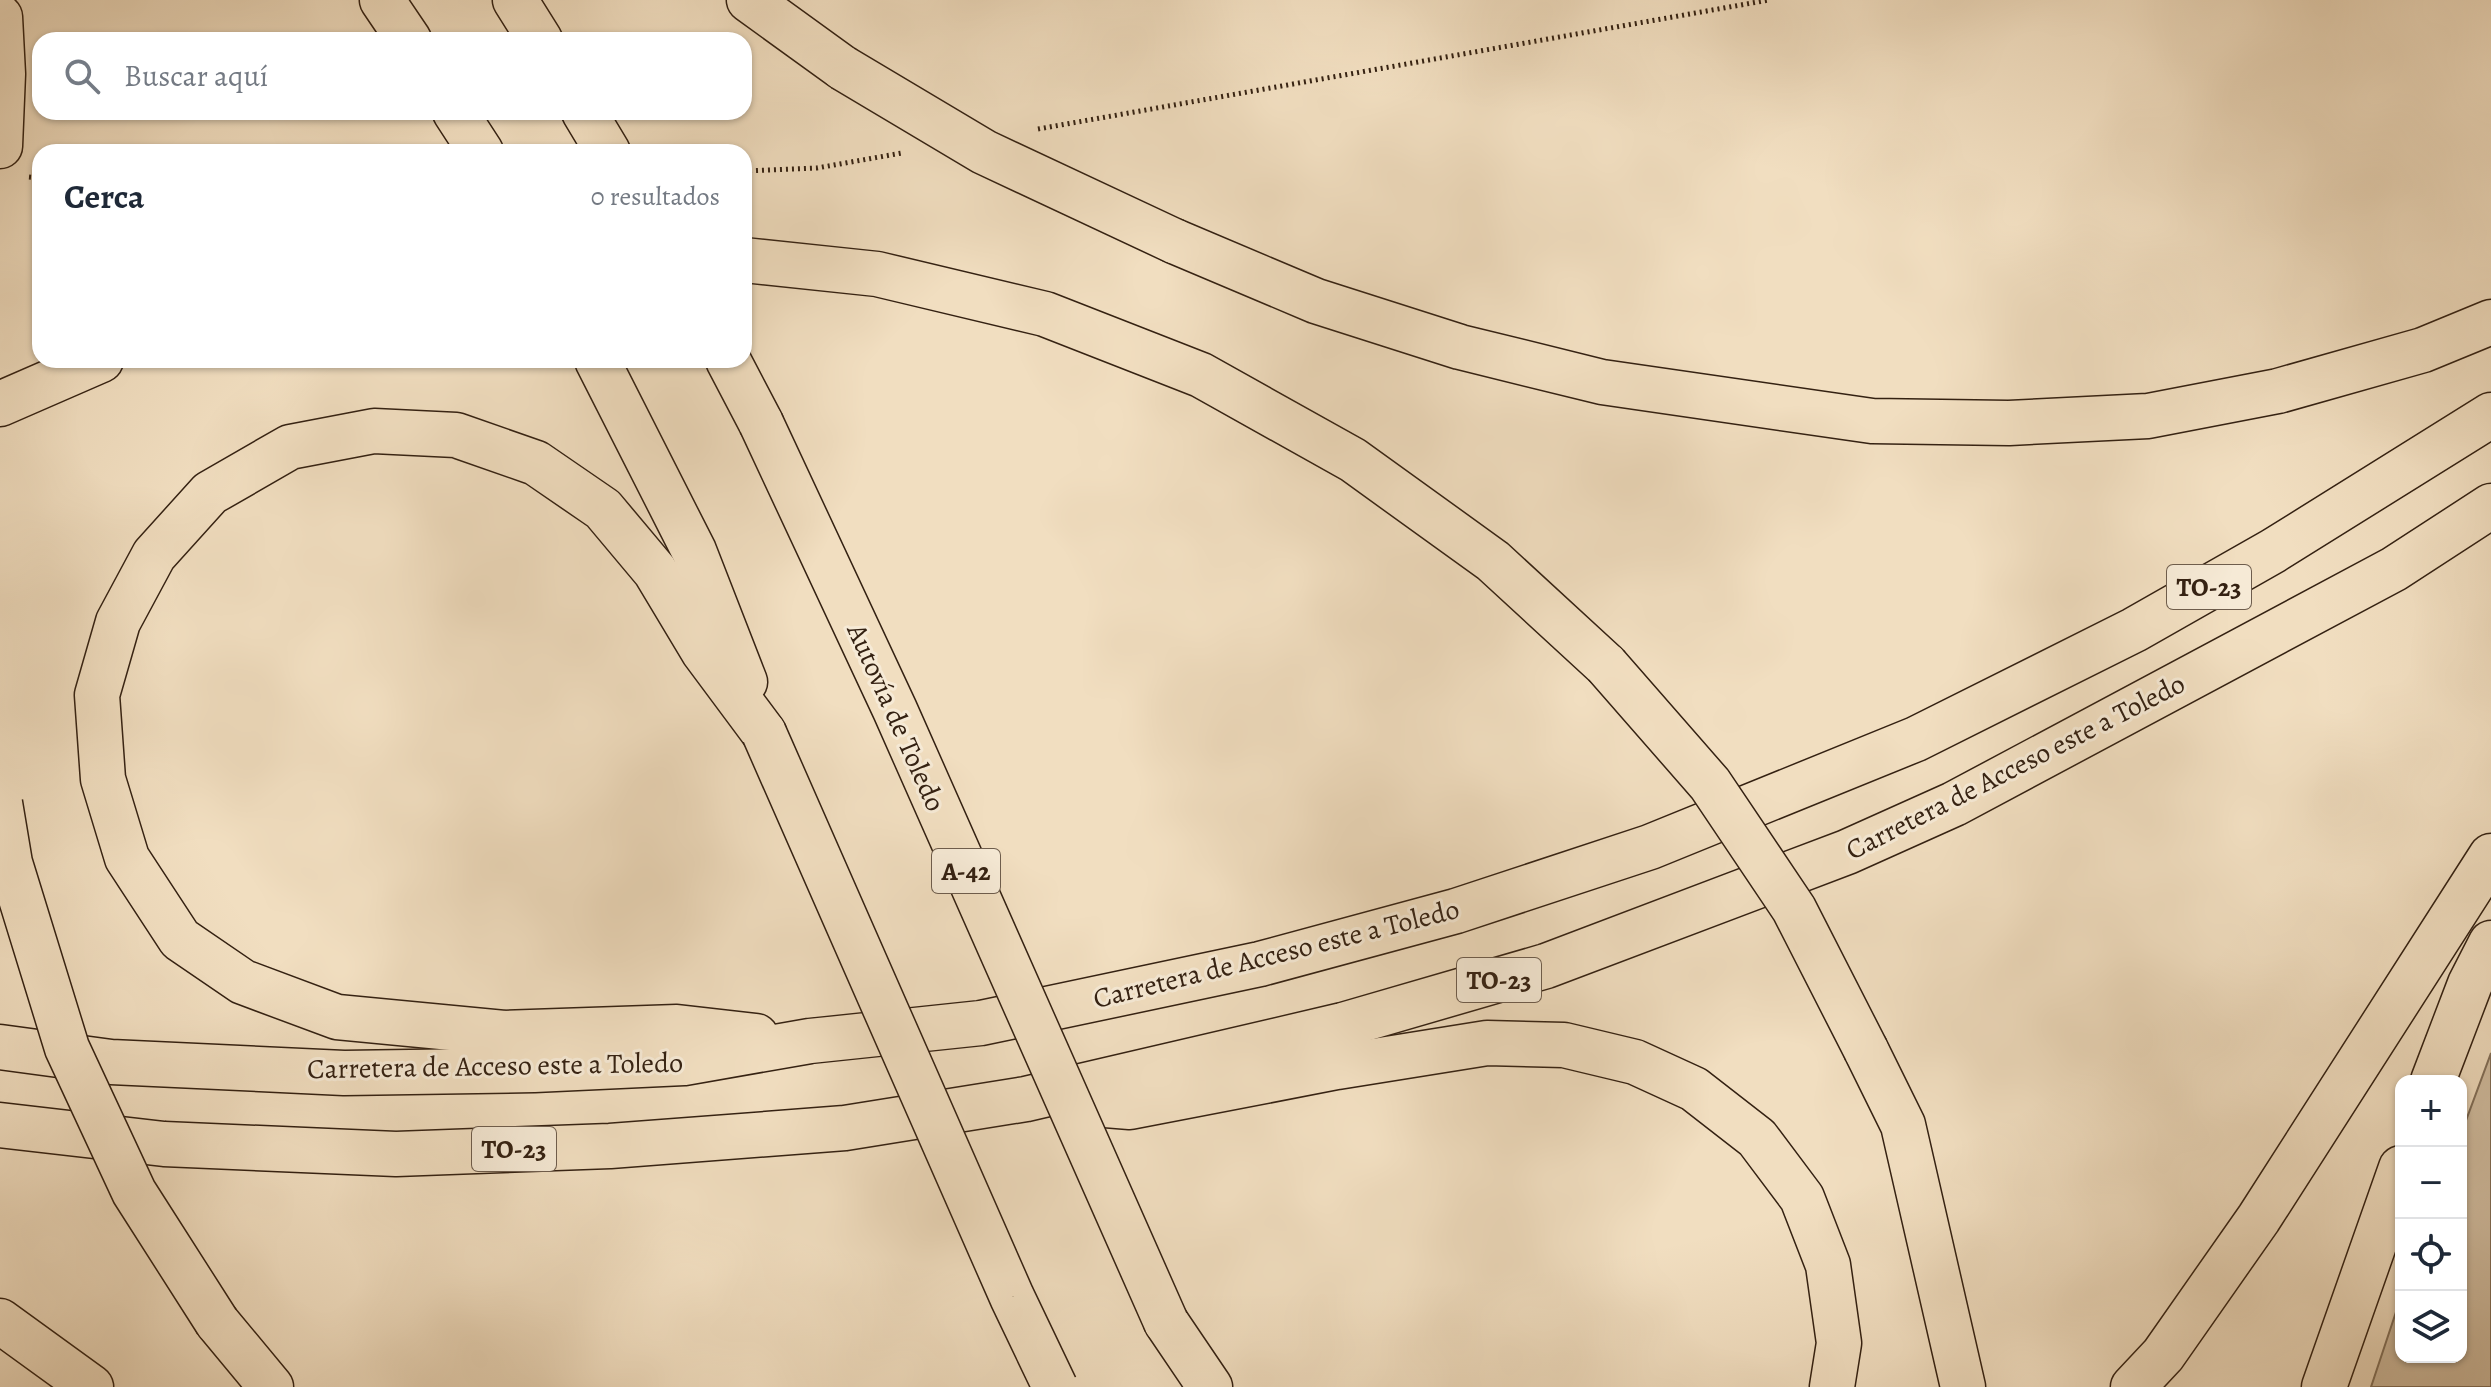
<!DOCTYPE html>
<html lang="es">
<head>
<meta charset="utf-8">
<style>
	:root { --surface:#fff; --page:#f6f6f7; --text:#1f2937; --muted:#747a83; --line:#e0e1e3 }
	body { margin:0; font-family:Alegreya,serif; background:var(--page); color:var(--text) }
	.controls { position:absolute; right:24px; bottom:24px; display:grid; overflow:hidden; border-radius:16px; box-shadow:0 2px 6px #0004 }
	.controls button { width:72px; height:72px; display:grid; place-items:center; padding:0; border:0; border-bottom:2px solid var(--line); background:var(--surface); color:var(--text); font:40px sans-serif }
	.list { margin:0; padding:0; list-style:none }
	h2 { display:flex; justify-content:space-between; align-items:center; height:104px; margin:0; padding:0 32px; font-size:34px }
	h2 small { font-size:26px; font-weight:400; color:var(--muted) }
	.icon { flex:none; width:44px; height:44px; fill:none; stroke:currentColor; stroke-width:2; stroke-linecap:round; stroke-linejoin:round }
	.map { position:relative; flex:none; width:2491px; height:1387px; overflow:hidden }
	.search { position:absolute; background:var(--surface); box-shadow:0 2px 6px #0004; left:32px; top:32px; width:720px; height:88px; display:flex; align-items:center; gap:20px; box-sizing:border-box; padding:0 28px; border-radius:24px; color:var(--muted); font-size:30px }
	.panel { position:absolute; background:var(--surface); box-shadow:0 2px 6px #0004; left:32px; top:144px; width:720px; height:224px; border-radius:24px }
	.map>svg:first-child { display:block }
	.green { fill:#d1bea2; stroke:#82705a; stroke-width:2 }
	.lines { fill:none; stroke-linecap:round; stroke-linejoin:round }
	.highway-casing { stroke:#342112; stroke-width:47 }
	.path { stroke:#342112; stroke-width:5; stroke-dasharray:2 4; stroke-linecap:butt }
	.highway { stroke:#f1dec0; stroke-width:44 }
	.highway-bridge-casing { stroke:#342112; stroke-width:47; stroke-linecap:butt }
	.highway-bridge { stroke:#f1dec0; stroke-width:44 }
	.labels { text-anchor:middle; stroke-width:6; stroke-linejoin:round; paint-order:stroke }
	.shield { fill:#f6ead6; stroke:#6e5d4d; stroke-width:2 }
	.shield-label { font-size:26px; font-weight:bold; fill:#342112 }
	.street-label { font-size:28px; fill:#342112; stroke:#f6ead6 }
</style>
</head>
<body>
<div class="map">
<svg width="2491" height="1387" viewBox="0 0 2491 1387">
	<rect width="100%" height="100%" fill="#f1dec0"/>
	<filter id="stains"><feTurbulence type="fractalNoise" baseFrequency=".0025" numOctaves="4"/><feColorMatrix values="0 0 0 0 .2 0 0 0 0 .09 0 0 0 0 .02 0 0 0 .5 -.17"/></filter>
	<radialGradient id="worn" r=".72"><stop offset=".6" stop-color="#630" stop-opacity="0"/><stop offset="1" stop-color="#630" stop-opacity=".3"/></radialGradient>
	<!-- green -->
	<path class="green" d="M2491,1053V1387H2371L2401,1297V1357H2461V1134Z"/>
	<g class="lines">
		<!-- highway casing -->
		<g class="highway-casing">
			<g id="highway">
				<path d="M382,0L409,40"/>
				<path d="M515,0L540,40"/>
				<path d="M749,0L843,68"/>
				<path d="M0,17L3,74L0,146"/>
				<path d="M455,112L481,152"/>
				<path d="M584,112L608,152"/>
				<path d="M1174,241L1316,301L1460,347L1602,382L1872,421L2009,423L2148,416L2278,391L2423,350L2491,322"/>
				<path d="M744,260L877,274L1045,314L1201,375L1353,460L1493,561L1606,665"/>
				<path d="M597,360L694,551L745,682"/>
				<path d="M728,360L761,423"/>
				<path d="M0,404L101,360"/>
				<path d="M756,1036L677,1027L504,1033L337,1017L243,982L180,939L127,858L103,779L97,695L118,622L154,555L210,493L290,447L374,431L456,435L536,463L603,509L655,571L703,651L764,733"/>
				<path d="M0,1047L111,1062L344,1073L534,1070L684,1063L810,1041L981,1023L1260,964L1456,911L1650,847L1916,739L2134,630L2273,551L2491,415"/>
				<path d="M1866,1050L1903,1125L1963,1387"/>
				<path d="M2433,1081L2470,984L2491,943"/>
				<path d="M1068,1102L1130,1107L1337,1067L1487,1043L1564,1045L1635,1062L1694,1089L1757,1138L1802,1198L1828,1265L1839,1343L1832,1387"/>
				<path d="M0,1125L164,1144L396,1154L610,1146L845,1128L1026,1099L1343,1025L1546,966L1847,852L1954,804L2394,569L2491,506"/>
				<path d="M0,1321L91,1387"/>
				<path d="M217,1322L271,1387"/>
				<path d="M1166,1322L1210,1387"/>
				<path d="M2133,1387L2163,1355L2259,1218L2491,856"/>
				<path d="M2324,1387L2401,1168"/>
			</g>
		</g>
		<!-- path -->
		<g class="path">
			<path d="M1038,129L1769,0"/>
			<path d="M744,171L817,168L902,153"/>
			<path d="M29,177L40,178"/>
		</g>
		<!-- highway -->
		<use href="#highway" class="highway"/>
		<!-- highway-bridge casing -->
		<g class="highway-bridge-casing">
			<g id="highway-bridge">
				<path d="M843,68L984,152L1174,241"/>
				<path d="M761,423L895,710L1166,1322"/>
				<path d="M1606,665L1710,784L1794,909L1866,1050"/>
				<path d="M764,733L1012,1297L1055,1387"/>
				<path d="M0,803L10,863L67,1048L134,1192L217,1322"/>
			</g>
		</g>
		<!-- highway-bridge -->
		<use href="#highway-bridge" class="highway-bridge"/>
	</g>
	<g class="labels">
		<!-- shield labels -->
		<g class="shield">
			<rect x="2167" y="565" width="84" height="44" rx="6"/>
			<rect x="932" y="849" width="68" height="44" rx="6"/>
			<rect x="1457" y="958" width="84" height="44" rx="6"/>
			<rect x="472" y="1127" width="84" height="44" rx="6"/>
		</g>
		<g class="shield-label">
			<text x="2209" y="596">TO-23</text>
			<text x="966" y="880">A-42</text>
			<text x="1499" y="989">TO-23</text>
			<text x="514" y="1158">TO-23</text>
		</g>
		<!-- street labels -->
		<g class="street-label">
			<text transform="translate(897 717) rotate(66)" y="10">Autovía de Toledo</text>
			<text transform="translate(2015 766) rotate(-27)" y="10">Carretera de Acceso este a Toledo</text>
			<text transform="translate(1276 953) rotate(-14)" y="10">Carretera de Acceso este a Toledo</text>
			<text transform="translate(495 1065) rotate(-1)" y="10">Carretera de Acceso este a Toledo</text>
		</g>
	</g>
	<rect width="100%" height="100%" filter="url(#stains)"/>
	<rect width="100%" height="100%" fill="url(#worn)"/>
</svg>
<div class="controls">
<button>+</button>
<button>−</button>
<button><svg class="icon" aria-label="locate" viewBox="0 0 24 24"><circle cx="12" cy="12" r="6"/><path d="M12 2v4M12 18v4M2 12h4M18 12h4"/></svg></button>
<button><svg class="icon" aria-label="layers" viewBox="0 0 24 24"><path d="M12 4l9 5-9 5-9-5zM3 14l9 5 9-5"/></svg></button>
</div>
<div class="search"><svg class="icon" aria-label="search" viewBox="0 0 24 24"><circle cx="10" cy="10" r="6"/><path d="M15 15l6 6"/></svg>Buscar aquí</div>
<section class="panel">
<h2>Cerca<small>0 resultados</small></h2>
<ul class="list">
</ul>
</section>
</div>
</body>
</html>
